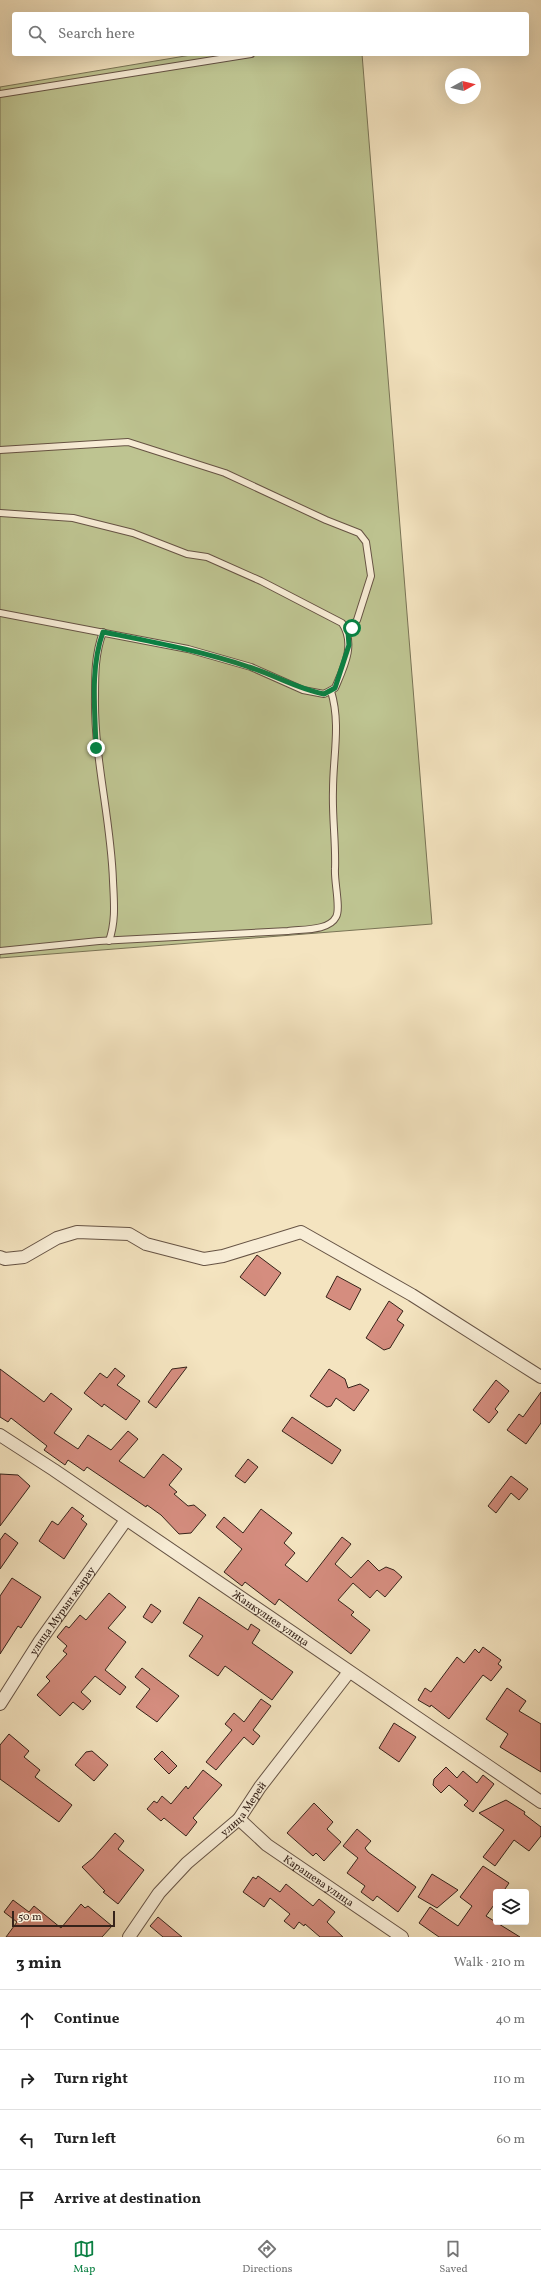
<!DOCTYPE html>
<html lang="en">
<head>
<meta charset="utf-8">
<style>
	:root { --surface:#fff; --page:#f6f6f6; --text:#222; --muted:#767676; --line:#e0e0e0; --accent:#0b8043 }
	body { margin:0; font-family:Vollkorn,serif; background:var(--page); color:var(--text) }
	.controls { position:absolute; right:12px; bottom:12px; display:grid; overflow:hidden; border-radius:4px; box-shadow:0 4px 16px #0002 }
	.controls button { width:36px; height:36px; display:grid; place-items:center; padding:0; border:0; border-bottom:1px solid var(--line); background:var(--surface); color:var(--text); font:20px sans-serif }
	.compass { position:absolute; left:445px; top:68px; width:36px; height:36px; border-radius:50%; background:var(--surface); box-shadow:0 4px 16px #0002; rotate:82deg }
	.scale { position:absolute; left:12px; bottom:10px; width:103px; box-sizing:border-box; padding-left:4px; border:2px solid #36231a; border-top:0; font-size:11px; line-height:14px; white-space:nowrap; color:#36231a; -webkit-text-stroke:3px #f8edd6; paint-order:stroke }
	.stop { position:absolute; width:12px; height:12px; margin:-9px; border:3px solid #0b8043; border-radius:50%; background:#fff }
	.stop.end { background:#0b8043; border-color:#fff; box-shadow:0 1px 4px #0008 }
	.list { margin:0; padding:0; list-style:none }
	h2 { display:flex; justify-content:space-between; align-items:center; height:52px; margin:0; padding:0 16px; font-size:17px }
	h2 small { font-size:13px; font-weight:400; color:var(--muted) }
	.list li { display:grid; grid-template-columns:26px 1fr auto; gap:12px; align-items:center; box-sizing:border-box; height:60px; padding:0 16px; border-top:1px solid var(--line) }
	.list b { display:block; font-size:15px; white-space:nowrap }
	.list em { font-size:13px; font-style:normal; color:var(--muted) }
	.icon { flex:none; width:22px; height:22px; fill:none; stroke:currentColor; stroke-width:2; stroke-linecap:round; stroke-linejoin:round }
	.map { position:relative; flex:none; width:541px; height:1937px; overflow:hidden }
	.search { position:absolute; background:var(--surface); box-shadow:0 4px 16px #0002; left:12px; right:12px; top:12px; height:44px; display:flex; align-items:center; gap:10px; box-sizing:border-box; padding:0 14px; border-radius:4px; color:var(--muted); font-size:15px }
	.sheet { height:292px; background:var(--surface) }
	nav { display:flex; justify-content:space-around; align-items:center; box-sizing:border-box; height:56px; border-top:1px solid var(--line); background:var(--surface); font-size:11px; color:var(--muted) }
	nav a { display:grid; justify-items:center; gap:2px }
	nav .on { color:var(--accent) }
	.map>svg:first-child { display:block }
	.green { fill:#bec491; stroke:#7a7456 }
	.building { fill:#d58d7f; stroke:#36231a }
	.lines { fill:none; stroke-linecap:round; stroke-linejoin:round }
	.lane-casing { stroke:#665344; stroke-width:8 }
	.street-casing { stroke:#665344; stroke-width:14 }
	.lane { stroke:#f8edd6; stroke-width:6 }
	.street { stroke:#f8edd6; stroke-width:12 }
	.route { stroke:#0b8043; stroke-width:5 }
	.labels { text-anchor:middle; stroke-width:3; stroke-linejoin:round; paint-order:stroke }
	.street-label { font-size:11px; fill:#36231a; stroke:#f8edd6 }
</style>
</head>
<body>
<div class="map">
<svg width="541" height="1937" viewBox="0 0 541 1937">
	<rect width="100%" height="100%" fill="#f4e4c0"/>
	<filter id="stains"><feTurbulence type="fractalNoise" baseFrequency=".005" numOctaves="4"/><feColorMatrix values="0 0 0 0 .2 0 0 0 0 .09 0 0 0 0 .02 0 0 0 .5 -.17"/></filter>
	<radialGradient id="worn" r=".72"><stop offset=".6" stop-color="#630" stop-opacity="0"/><stop offset="1" stop-color="#630" stop-opacity=".3"/></radialGradient>
	<!-- green -->
	<path class="green" d="M197,54H362L432,924L0,958V87Z"/>
	<!-- building -->
	<g class="building">
		<path d="M257,1255L281,1273L265,1296L240,1277Z"/>
		<path d="M337,1276L361,1289L350,1310L326,1297Z"/>
		<path d="M389,1301L403,1311L397,1320L404,1325L390,1348L384,1350L366,1338Z"/>
		<path d="M187,1367L156,1408L148,1402L172,1369Z"/>
		<path d="M115,1368L125,1376L117,1385L140,1401L126,1420L104,1404L102,1407L84,1393L100,1373L107,1378Z"/>
		<path d="M0,1369L44,1402L51,1393L72,1409L54,1433L78,1449L88,1435L111,1450L128,1431L138,1439L119,1461L144,1478L163,1454L182,1469L169,1485L177,1492L174,1494L188,1506L194,1505L206,1515L191,1533L179,1534L161,1515L147,1505L146,1507L87,1467L84,1471L68,1460L65,1465L44,1450L47,1446L11,1418L8,1422L0,1417Z"/>
		<path d="M329,1369L345,1379L348,1388L360,1384L369,1390L354,1411L336,1398L331,1406L327,1407L310,1396Z"/>
		<path d="M496,1380L509,1391L495,1409L498,1412L489,1423L473,1410Z"/>
		<path d="M541,1392V1423L526,1444L507,1430L519,1414L523,1417Z"/>
		<path d="M292,1417L341,1450L332,1464L282,1431Z"/>
		<path d="M248,1459L258,1467L245,1483L235,1476Z"/>
		<path d="M0,1474L18,1475L30,1486L0,1526Z"/>
		<path d="M511,1476L528,1489L519,1500L511,1493L496,1513L488,1506Z"/>
		<path d="M72,1507L84,1516L81,1519L87,1524L64,1559L39,1541L52,1521L58,1525Z"/>
		<path d="M261,1509L292,1533L284,1543L295,1553L285,1565L307,1582L342,1537L351,1544L335,1564L351,1578L368,1560L379,1571L386,1567L394,1570L402,1577L385,1597L377,1590L370,1598L353,1583L338,1600L354,1612L351,1615L370,1630L351,1654L279,1599L275,1605L245,1582L242,1586L224,1572L242,1549L216,1527L224,1517L243,1533Z"/>
		<path d="M5,1533L18,1543L0,1569V1540Z"/>
		<path d="M12,1578L41,1597L21,1628L18,1626L0,1654V1596Z"/>
		<path d="M109,1593L126,1607L108,1628L126,1642L105,1670L126,1687L120,1695L95,1676L81,1692L91,1701L83,1710L73,1702L60,1716L37,1695L50,1681L46,1677L67,1654L63,1651L67,1646L57,1637L66,1626L69,1628L80,1615L86,1620Z"/>
		<path d="M199,1597L248,1630L251,1624L260,1630L252,1643L293,1672L272,1700L225,1666L218,1676L189,1656L203,1636L183,1623Z"/>
		<path d="M151,1604L161,1611L152,1623L143,1617Z"/>
		<path d="M483,1647L501,1660L498,1664L502,1667L491,1681L483,1675L449,1719L431,1705L430,1707L418,1700L425,1688L431,1692L457,1657L464,1663L475,1649L479,1653Z"/>
		<path d="M142,1668L179,1696L157,1722L136,1707L150,1689L135,1677Z"/>
		<path d="M507,1688L526,1701L519,1711L541,1724V1772L500,1747L508,1734L486,1719Z"/>
		<path d="M261,1699L271,1706L253,1730L260,1736L253,1745L244,1737L216,1770L206,1762L232,1730L225,1724L234,1713L244,1722Z"/>
		<path d="M394,1723L416,1737L399,1762L379,1748Z"/>
		<path d="M9,1734L29,1751L24,1757L40,1770L35,1777L72,1805L59,1822L0,1779V1745Z"/>
		<path d="M92,1751L108,1765L94,1781L75,1765L86,1752Z"/>
		<path d="M162,1751L177,1766L169,1774L154,1759Z"/>
		<path d="M446,1767L457,1778L463,1771L477,1783L483,1775L494,1784L473,1812L464,1805L468,1801L449,1785L441,1793L433,1785L434,1779Z"/>
		<path d="M203,1770L222,1785L193,1818L197,1822L186,1836L164,1818L161,1821L147,1809L154,1801L157,1803L162,1796L171,1804L186,1786L188,1789Z"/>
		<path d="M506,1800L525,1812L524,1814L541,1827V1836L529,1851L514,1840L495,1866L483,1857L504,1830L479,1813Z"/>
		<path d="M314,1803L333,1822L327,1829L341,1842L324,1861L316,1853L313,1856L287,1833Z"/>
		<path d="M357,1829L371,1841L365,1848L368,1852L416,1887L398,1912L377,1896L373,1901L361,1892L365,1886L347,1873L358,1858L343,1846Z"/>
		<path d="M115,1833L124,1841L118,1849L144,1870L118,1904L103,1892L105,1891L82,1867L93,1858Z"/>
		<path d="M483,1866L509,1883L503,1892H496V1902L486,1916L520,1937H439L419,1923L430,1907L458,1926L472,1906L460,1897Z"/>
		<path d="M432,1874L458,1890L437,1908L418,1897Z"/>
		<path d="M258,1876L280,1892L286,1884L313,1906L319,1899L335,1912L327,1922L343,1937H320L305,1924L304,1926L299,1922L294,1929L284,1921L290,1914L270,1898L264,1907L243,1892L253,1877L256,1879Z"/>
		<path d="M13,1900L29,1912L34,1906L61,1928L81,1904L85,1908L88,1906L112,1926L102,1937H6L17,1922L4,1912Z"/>
		<path d="M158,1917L182,1937H163L150,1926Z"/>
	</g>
	<g class="lines">
		<!-- lane casing -->
		<g class="lane-casing">
			<g id="lane">
				<path d="M0,94L251,54"/>
				<path d="M0,450L128,442L225,473L326,520L359,533L366,542L371,576L357,620L348,632"/>
				<path d="M0,513L73,518L133,533L187,554L207,557L261,581L342,623C356,644 344,667 335,688L324,694L303,690L251,667L188,649L0,613"/>
				<path d="M103,632C95,654 95,674 95,697C94,759 111,819 113,881C114,902 116,921 109,941"/>
				<path d="M0,951L99,941L288,931C302,929 329,931 336,917C341,909 334,881 335,869C336,842 332,817 333,790C333,756 341,724 331,691"/>
			</g>
		</g>
		<!-- street casing -->
		<g class="street-casing">
			<g id="street">
				<path d="M0,1257L5,1259L24,1257L57,1238L77,1232L129,1234L146,1244L204,1259L223,1256L301,1232L412,1295L541,1377"/>
				<path id="s1" d="M0,1435L54,1470L541,1802"/>
				<path id="s2" d="M0,1704L40,1641L126,1520"/>
				<path id="s3" d="M239,1819L267,1845L402,1937"/>
				<path id="s4" d="M129,1937L159,1893L187,1863L239,1819L260,1787L349,1672"/>
			</g>
		</g>
		<!-- lane -->
		<use href="#lane" class="lane"/>
		<!-- street -->
		<use href="#street" class="street"/>
	</g>
	<g class="lines">
		<!-- route -->
		<path class="route" d="M96,748C95,709 90,668 103,632C153,642 202,651 249,667C275,675 297,689 324,694L335,688L349,645L348,632L352,628"/>
	</g>
	<g class="labels">
		<!-- street labels -->
		<g class="street-label">
			<text dy="4" stroke="none"><textPath href="#s2" startOffset="112">улица Мурын жырау</textPath></text>
			<text dy="4" stroke="none"><textPath href="#s1" startOffset="327">Жанкулиев улица</textPath></text>
			<text dy="4" stroke="none"><textPath href="#s4" startOffset="173">улица Мерей</textPath></text>
			<text dy="4" stroke="none"><textPath href="#s3" startOffset="101">Карашева улица</textPath></text>
		</g>
	</g>
	<rect width="100%" height="100%" filter="url(#stains)"/>
	<rect width="100%" height="100%" fill="url(#worn)"/>
</svg>
<div class="controls">
<button><svg class="icon" aria-label="layers" viewBox="0 0 24 24"><path d="M12 4l9 5-9 5-9-5zM3 14l9 5 9-5"/></svg></button>
</div>
<svg class="compass" viewBox="-18 -18 36 36"><path d="M0-13l5 13h-10z" fill="#e53935"/><path d="M0 13l5-13h-10z" fill="#767676"/></svg>
<div class="scale">50 m</div>
<div class="stop" style="left:352px;top:628px"></div>
<div class="stop end" style="left:96px;top:748px"></div>
<div class="search"><svg class="icon" aria-label="search" viewBox="0 0 24 24"><circle cx="10" cy="10" r="6"/><path d="M15 15l6 6"/></svg>Search here</div>
</div>
<section class="sheet">
<h2>3 min<small>Walk · 210 m</small></h2>
<ul class="list">
<li><svg class="icon" aria-label="ahead" viewBox="0 0 24 24"><path d="M12 20V5M6 11l6-6 6 6"/></svg><div><b>Continue</b></div><em>40 m</em></li>
<li><svg class="icon" aria-label="right" viewBox="0 0 24 24"><path d="M7 20v-9h11M14 6l5 5-5 5"/></svg><div><b>Turn right</b></div><em>110 m</em></li>
<li><svg class="icon" aria-label="left" viewBox="0 0 24 24"><path d="M17 20v-9H6M10 6l-5 5 5 5"/></svg><div><b>Turn left</b></div><em>60 m</em></li>
<li><svg class="icon" aria-label="arrive" viewBox="0 0 24 24"><path d="M6 21V4h12l-3 4 3 4H6"/></svg><div><b>Arrive at destination</b></div></li>
</ul>
</section>
<nav>
<a class="on"><svg class="icon" aria-label="map" viewBox="0 0 24 24"><path d="M3 6l6-2 6 2 6-2v14l-6 2-6-2-6 2zM9 4v14M15 6v14"/></svg>Map</a>
<a><svg class="icon" aria-label="directions" viewBox="0 0 24 24"><path d="M12 3l9 9-9 9-9-9zM9 14v-3h6M13 9l2 2-2 2"/></svg>Directions</a>
<a><svg class="icon" aria-label="saved" viewBox="0 0 24 24"><path d="M7 4h10v16l-5-4-5 4z"/></svg>Saved</a>
</nav>
</body>
</html>
